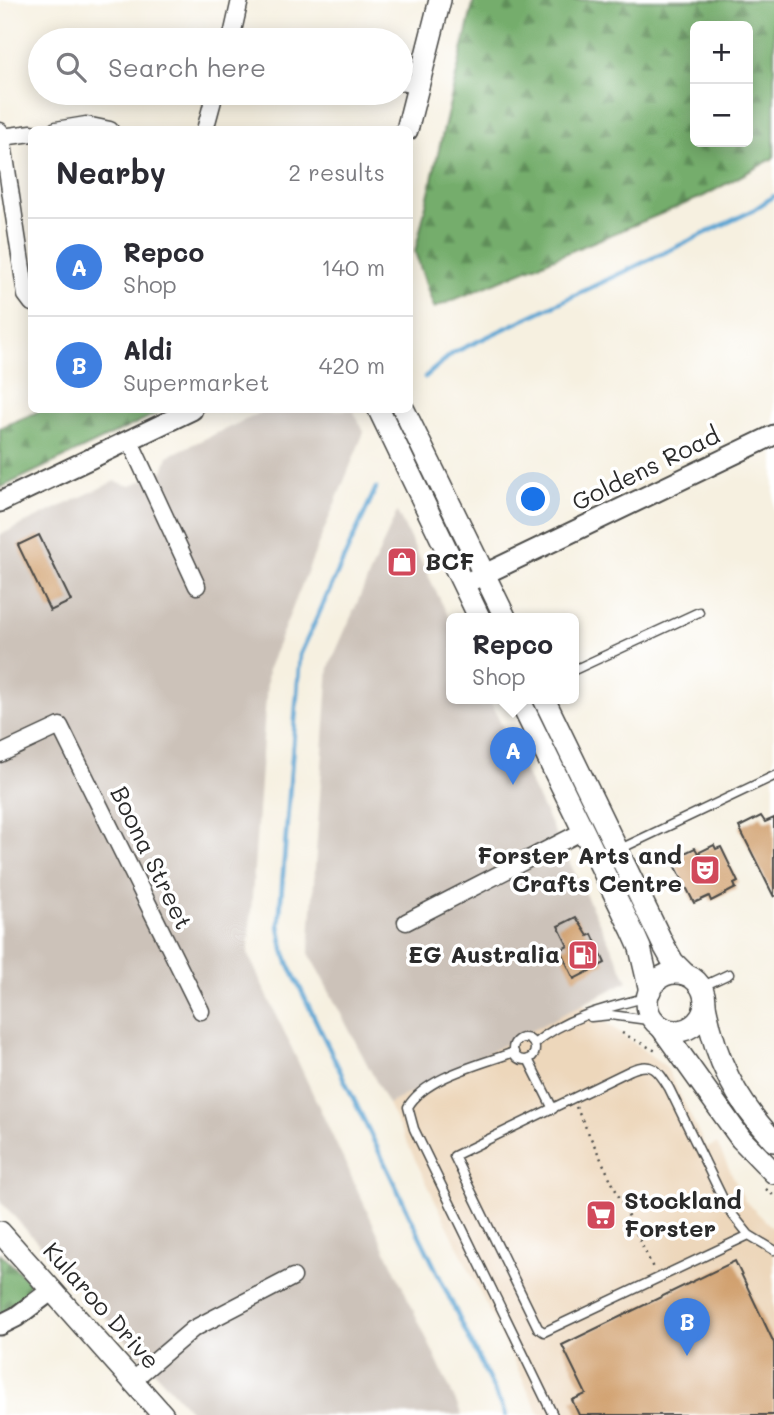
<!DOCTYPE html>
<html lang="en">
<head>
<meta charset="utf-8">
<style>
	:root { --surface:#fff; --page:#f7f7f7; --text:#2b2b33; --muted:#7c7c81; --line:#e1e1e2; --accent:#d1495b }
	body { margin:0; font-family:Mali,sans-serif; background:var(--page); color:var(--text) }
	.controls { position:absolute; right:21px; top:21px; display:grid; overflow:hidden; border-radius:10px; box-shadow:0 4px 18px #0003 }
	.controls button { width:63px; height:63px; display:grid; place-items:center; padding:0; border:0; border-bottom:2px solid var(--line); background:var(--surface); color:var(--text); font:35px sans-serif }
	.you { position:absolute; left:534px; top:500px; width:24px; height:24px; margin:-18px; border:5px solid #fff; border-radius:50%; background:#1a73e8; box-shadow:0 0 0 10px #1a73e833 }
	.badge { display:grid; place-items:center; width:46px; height:46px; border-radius:50%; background:var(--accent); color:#fff; font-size:23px; font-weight:700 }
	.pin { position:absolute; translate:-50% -58px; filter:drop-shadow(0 2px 4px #0008) }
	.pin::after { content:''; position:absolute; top:37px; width:24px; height:21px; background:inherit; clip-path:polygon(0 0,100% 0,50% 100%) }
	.popup { position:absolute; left:446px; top:613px; width:133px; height:91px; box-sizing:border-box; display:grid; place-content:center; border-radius:10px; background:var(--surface); filter:drop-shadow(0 2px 5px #0005); font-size:23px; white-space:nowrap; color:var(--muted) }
	.popup b { font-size:26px; color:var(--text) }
	.popup::after { content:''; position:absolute; left:50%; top:100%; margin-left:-14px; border:14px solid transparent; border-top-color:var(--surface) }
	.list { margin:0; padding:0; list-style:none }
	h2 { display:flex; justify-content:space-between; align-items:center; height:91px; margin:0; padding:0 28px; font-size:30px }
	h2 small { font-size:23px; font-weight:400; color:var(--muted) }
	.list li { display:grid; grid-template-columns:46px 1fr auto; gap:21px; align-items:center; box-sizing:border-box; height:98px; padding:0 28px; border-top:2px solid var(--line) }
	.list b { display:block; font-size:26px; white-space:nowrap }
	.list p { margin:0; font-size:23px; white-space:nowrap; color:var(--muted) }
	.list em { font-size:23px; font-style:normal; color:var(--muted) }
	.icon { flex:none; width:38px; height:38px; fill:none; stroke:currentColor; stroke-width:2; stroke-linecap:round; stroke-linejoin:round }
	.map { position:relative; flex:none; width:774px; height:1415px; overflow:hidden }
	.search { position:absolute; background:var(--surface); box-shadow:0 4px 18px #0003; left:28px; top:28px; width:385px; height:77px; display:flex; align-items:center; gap:18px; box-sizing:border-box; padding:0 24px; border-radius:38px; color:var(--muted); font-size:26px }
	.panel { position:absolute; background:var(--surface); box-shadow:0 4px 18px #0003; left:28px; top:126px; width:385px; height:287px; border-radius:10px }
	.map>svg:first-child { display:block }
	.built { fill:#edd7bb }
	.industrial { fill:#ccc2b9 }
	.forest { fill:url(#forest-firs); stroke:#506c4c; stroke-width:2; fill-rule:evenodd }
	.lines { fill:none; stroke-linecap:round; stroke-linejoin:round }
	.stream { stroke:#5ca4d2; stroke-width:4.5 }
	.building { fill:#d1a170 }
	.service-casing { stroke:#494946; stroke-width:11 }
	.minor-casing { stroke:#494946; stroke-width:19 }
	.tertiary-casing { stroke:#494946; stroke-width:23 }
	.secondary-casing { stroke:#494946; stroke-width:24 }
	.path { stroke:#494946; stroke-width:2.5; stroke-dasharray:2 5; stroke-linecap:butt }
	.service { stroke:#fff; stroke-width:8 }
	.minor { stroke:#fff; stroke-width:16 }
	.tertiary { stroke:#fff; stroke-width:19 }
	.secondary { stroke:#fff; stroke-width:21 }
	.labels { text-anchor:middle; stroke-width:7; stroke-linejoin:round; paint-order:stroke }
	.street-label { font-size:24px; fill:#2b2b2b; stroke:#fff }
	.poi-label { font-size:24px; font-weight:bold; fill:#2b2b2b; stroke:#fff; text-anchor:start }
</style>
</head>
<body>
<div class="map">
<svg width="774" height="1415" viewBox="0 0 774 1415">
	<defs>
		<pattern id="forest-firs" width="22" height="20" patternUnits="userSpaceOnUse" patternTransform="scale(1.75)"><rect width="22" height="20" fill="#74ad6c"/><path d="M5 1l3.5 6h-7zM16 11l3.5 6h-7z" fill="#5f8d59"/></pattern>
	</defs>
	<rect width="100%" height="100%" fill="#fff"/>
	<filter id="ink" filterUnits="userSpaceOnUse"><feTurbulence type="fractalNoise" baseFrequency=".0143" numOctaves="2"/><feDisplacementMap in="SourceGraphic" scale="14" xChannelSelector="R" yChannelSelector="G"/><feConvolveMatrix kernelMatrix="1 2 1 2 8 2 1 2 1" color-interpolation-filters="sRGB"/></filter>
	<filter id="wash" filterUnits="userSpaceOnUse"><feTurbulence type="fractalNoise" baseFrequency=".00686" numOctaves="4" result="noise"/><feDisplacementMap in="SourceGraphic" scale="28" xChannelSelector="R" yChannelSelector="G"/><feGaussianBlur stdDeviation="1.57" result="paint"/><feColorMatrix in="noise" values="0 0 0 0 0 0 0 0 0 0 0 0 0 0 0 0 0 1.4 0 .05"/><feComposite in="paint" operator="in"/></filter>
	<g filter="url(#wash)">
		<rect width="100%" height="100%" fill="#f6f0e0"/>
		<!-- built -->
		<path class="built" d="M582,1004L666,1067L706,1148L717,1144L745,1201L774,1229V1415H540L388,1104Z"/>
		<!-- industrial -->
		<g class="industrial">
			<path d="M266,410H353L364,432L268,668L248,954L462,1415H194L0,1201V535L115,481L130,486L163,471L168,456Z"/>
			<path d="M397,512L452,624V699H489L628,981L388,1104L309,953L329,667Z"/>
		</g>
		<!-- forest -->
		<g class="forest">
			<path d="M474,0H774V156L772,159L704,196L434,308L415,252ZM695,26H748V142H695Z"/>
			<path d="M42,410H164L0,488V428Z"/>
			<path d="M0,1253L30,1283L23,1299L0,1314Z"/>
		</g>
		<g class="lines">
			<!-- stream -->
			<g class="stream">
				<path d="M425,377L453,353L752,211L774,196"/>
				<path d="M376,488L300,655L279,925L283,948L289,965L506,1415"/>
			</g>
		</g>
		<g id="blocks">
			<!-- building -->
			<g class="building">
				<path d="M39,535L71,601L50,611L18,545Z"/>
				<path d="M761,816L765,822L774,818V897L739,827Z"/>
				<path d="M714,845L716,849L721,847L738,882L734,884L736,888L711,901L709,896L694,903L672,859L695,848L698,853Z"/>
				<path d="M576,917L588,936L592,934L605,963L574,979L560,950L568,946L558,926Z"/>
				<path d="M735,1261L774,1343V1415H579L572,1400L586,1394L562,1345Z"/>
			</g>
		</g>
	</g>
	<g filter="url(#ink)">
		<use href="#blocks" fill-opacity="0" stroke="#494946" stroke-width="2"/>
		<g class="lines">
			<!-- service casing -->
			<g class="service-casing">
				<g id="service">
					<path d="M574,670L699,612"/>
					<path d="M620,849L774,776"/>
					<path d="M701,987L729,974"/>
					<path d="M591,1017L611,1015L655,1021"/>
					<circle cx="524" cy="1049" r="11"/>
					<path d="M534,1044C565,1017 609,1007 648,997"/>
					<path d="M514,1052C482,1064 425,1077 408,1107L414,1129L553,1415"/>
					<path d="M528,1059L553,1109"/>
					<path d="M749,1235L544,1332L538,1328L454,1156L631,1070C653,1061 658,1070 669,1088L728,1209L749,1235L774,1250"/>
				</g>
			</g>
			<!-- minor casing -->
			<g class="minor-casing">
				<g id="minor">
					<path d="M231,40L240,0"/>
					<path d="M401,82L418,86"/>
					<path d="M56,130L86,125L110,130"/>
					<path d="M205,130L215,93"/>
					<path d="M0,131L2,137L32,133"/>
					<path d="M2,137L26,295L32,303"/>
					<path d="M129,439L197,586"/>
					<path d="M0,754L60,726L201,1011"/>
					<path d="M406,922L583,831"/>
					<path d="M132,1381L193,1329L293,1277"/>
				</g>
			</g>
			<!-- tertiary casing -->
			<g class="tertiary-casing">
				<g id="tertiary">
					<path d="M0,502L192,410"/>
					<path d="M464,584L774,435"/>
					<path d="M0,1325L16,1317L52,1290"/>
				</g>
			</g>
			<!-- secondary casing -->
			<g class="secondary-casing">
				<g id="secondary">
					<path d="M407,130L440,0"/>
					<path d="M379,410L480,619"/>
					<path d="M404,410L506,619"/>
					<path d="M519,699L632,930L640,948L650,991"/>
					<path d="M544,699L663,944L673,962L685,974"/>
					<circle cx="676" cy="1002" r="29"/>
					<path d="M705,1005C716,1061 735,1099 774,1141"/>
					<path d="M661,1027L741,1139L774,1173"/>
					<path d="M0,1232L163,1415"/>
				</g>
			</g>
			<!-- path -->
			<g class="path">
				<path d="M622,1033L656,1051"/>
				<path d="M576,1107L653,1268"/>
				<path d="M766,1189L774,1196"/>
			</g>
			<!-- service -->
			<use href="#service" class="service"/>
			<!-- minor -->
			<use href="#minor" class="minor"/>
			<!-- tertiary -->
			<use href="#tertiary" class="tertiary"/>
			<!-- secondary -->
			<use href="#secondary" class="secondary"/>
		</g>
	</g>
	<!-- icons -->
	<defs>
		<g id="shop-square" transform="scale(1.575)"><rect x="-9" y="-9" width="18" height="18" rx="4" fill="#d1495b" stroke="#fff"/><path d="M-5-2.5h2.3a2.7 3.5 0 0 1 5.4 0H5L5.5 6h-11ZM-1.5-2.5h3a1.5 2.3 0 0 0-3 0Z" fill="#fff"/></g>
		<g id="theatre-square" transform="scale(1.575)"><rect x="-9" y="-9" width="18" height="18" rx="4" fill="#d1495b" stroke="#fff"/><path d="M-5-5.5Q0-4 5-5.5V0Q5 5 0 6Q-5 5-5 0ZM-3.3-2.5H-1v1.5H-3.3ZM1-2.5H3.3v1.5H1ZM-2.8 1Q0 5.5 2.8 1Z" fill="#fff"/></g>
		<g id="fuel-square" transform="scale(1.575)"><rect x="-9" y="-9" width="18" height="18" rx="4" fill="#d1495b" stroke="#fff"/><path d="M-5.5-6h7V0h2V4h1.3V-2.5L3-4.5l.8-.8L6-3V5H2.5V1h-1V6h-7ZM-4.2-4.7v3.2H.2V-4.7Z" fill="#fff"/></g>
		<g id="supermarket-square" transform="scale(1.575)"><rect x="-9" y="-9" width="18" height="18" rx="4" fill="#d1495b" stroke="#fff"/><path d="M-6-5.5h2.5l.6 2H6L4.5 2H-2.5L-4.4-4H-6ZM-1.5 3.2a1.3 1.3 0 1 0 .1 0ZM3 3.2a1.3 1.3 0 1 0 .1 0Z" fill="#fff"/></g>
	</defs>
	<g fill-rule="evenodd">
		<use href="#shop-square" x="402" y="562"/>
		<use href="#theatre-square" x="705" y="870"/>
		<use href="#fuel-square" x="583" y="955"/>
		<use href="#supermarket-square" x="601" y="1215"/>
	</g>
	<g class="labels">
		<!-- street labels -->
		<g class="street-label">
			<text transform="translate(646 469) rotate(-26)" y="8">Goldens Road</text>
			<text transform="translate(151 858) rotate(64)" y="8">Boona Street</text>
			<text transform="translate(101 1306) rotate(48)" y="8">Kularoo Drive</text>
		</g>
		<!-- poi labels -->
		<g class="poi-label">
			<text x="425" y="570">BCF</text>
			<text x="682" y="864" text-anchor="end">Forster Arts and<tspan x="682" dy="28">Crafts Centre</tspan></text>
			<text x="560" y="963" text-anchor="end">EG Australia</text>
			<text x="624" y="1209">Stockland<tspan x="624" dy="28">Forster</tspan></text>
		</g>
	</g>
</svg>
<div class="controls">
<button>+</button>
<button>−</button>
</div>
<div class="you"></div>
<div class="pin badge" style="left:513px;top:785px;background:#3f7fe0">A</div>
<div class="popup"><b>Repco</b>Shop</div>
<div class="pin badge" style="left:687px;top:1356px;background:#3f7fe0">B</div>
<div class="search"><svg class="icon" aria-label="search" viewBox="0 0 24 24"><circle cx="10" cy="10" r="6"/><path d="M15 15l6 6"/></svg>Search here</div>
<section class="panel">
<h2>Nearby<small>2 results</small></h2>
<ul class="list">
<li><span class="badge" style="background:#3f7fe0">A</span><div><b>Repco</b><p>Shop</p></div><em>140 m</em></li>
<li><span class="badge" style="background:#3f7fe0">B</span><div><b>Aldi</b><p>Supermarket</p></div><em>420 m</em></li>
</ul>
</section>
</div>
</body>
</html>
